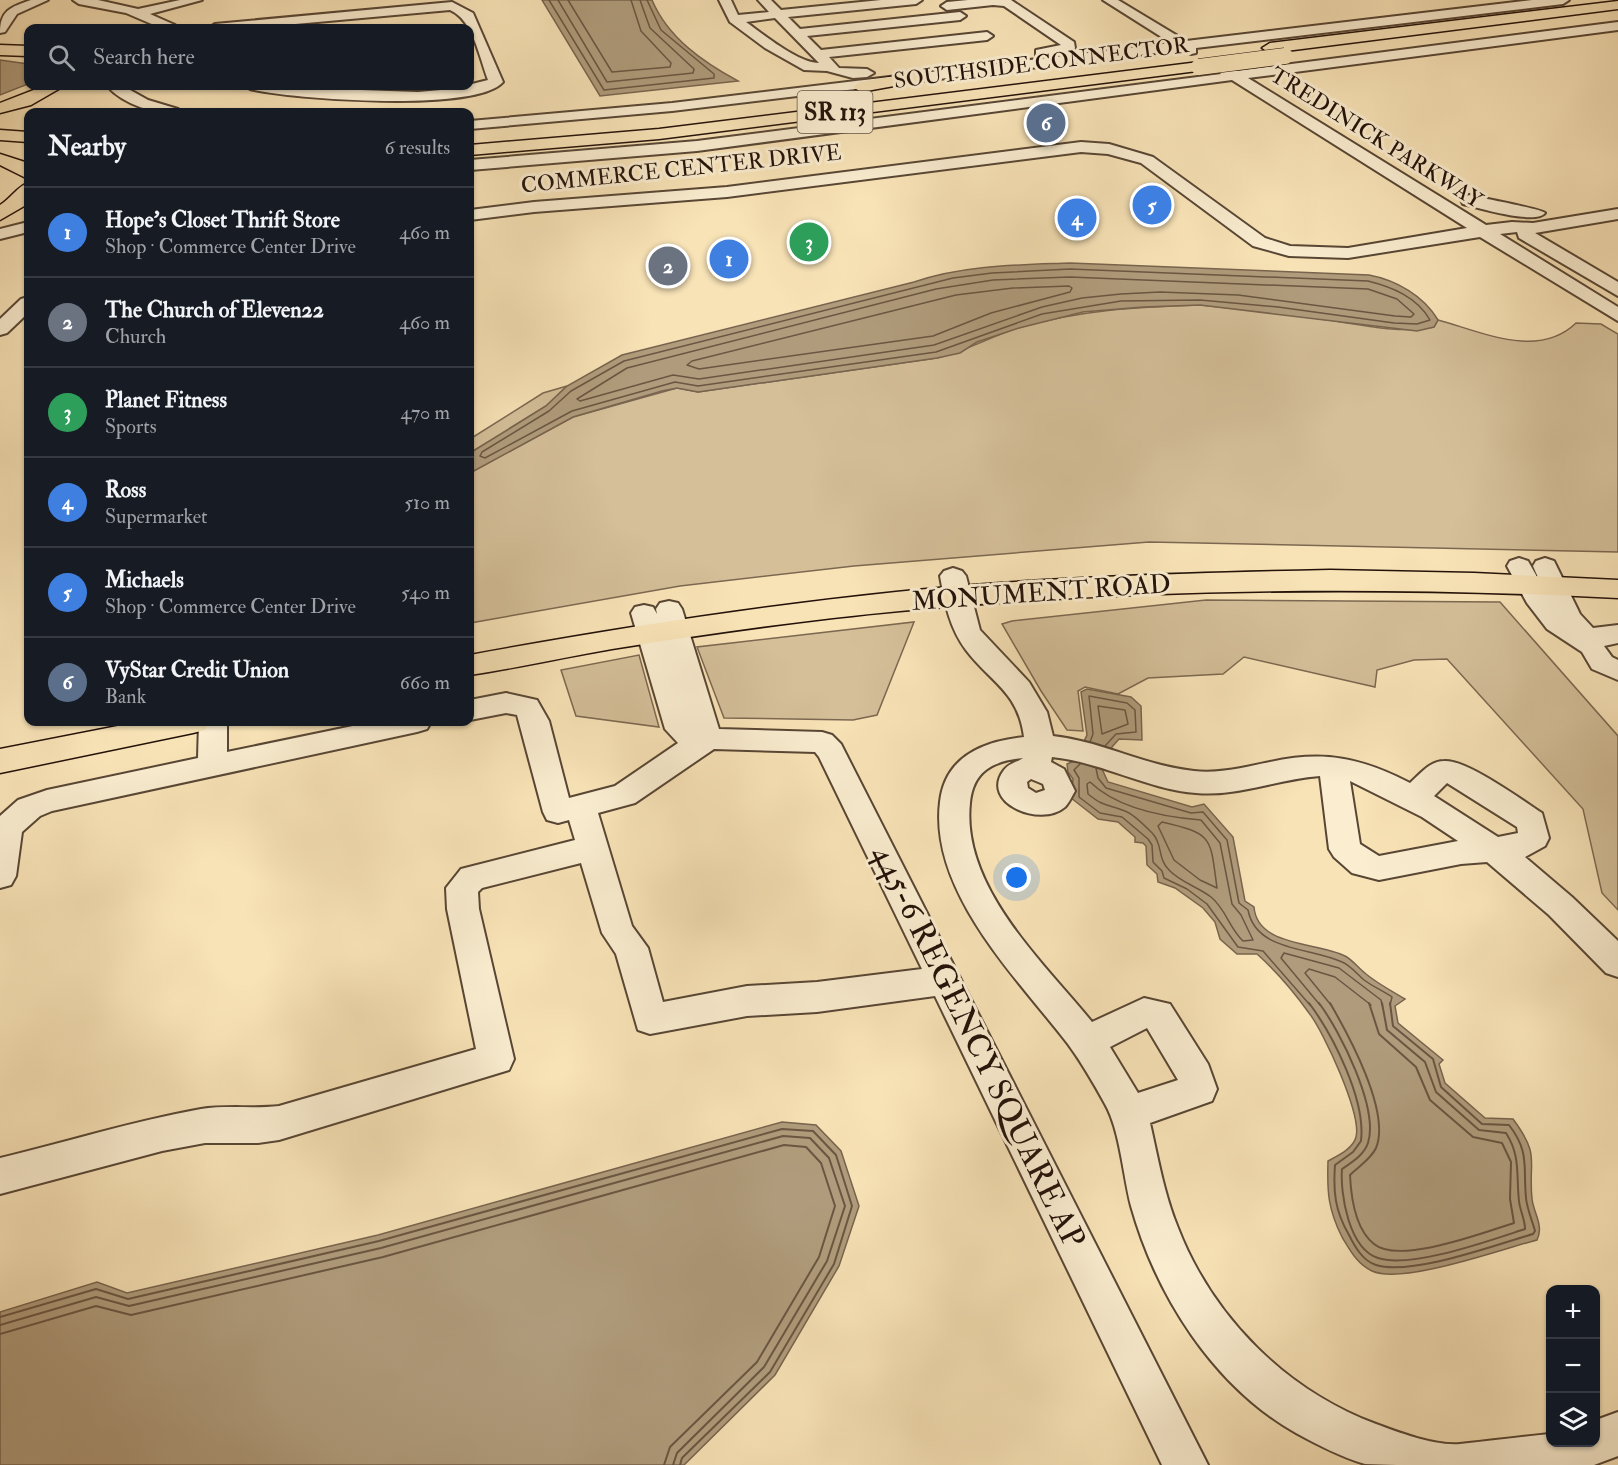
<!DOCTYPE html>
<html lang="en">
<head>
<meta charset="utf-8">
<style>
	:root { --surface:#171b24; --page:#242831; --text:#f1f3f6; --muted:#9ea1a6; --line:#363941; --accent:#7c3aed }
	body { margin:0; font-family:"IM FELL Double Pica",serif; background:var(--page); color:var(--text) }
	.controls { position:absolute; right:18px; bottom:18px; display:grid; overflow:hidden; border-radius:12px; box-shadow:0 2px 4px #0004 }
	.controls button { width:54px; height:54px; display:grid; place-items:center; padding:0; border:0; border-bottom:2px solid var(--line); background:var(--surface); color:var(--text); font:30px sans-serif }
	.you { position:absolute; left:1017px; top:878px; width:21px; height:21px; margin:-15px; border:4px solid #fff; border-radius:50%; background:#1a73e8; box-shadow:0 0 0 9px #1a73e833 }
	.badge { display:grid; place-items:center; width:39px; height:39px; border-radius:50%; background:var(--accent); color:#fff; font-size:20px; font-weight:700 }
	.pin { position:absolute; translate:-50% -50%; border:3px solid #fff; box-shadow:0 2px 6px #0006 }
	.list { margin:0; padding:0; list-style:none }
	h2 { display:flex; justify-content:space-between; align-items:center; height:78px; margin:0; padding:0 24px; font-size:26px }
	h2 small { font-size:20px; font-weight:400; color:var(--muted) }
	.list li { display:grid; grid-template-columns:39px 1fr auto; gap:18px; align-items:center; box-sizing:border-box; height:90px; padding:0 24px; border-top:2px solid var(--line) }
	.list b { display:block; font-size:22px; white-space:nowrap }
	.list p { margin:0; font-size:20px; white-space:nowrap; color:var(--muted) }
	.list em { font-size:20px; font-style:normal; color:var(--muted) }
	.icon { flex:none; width:33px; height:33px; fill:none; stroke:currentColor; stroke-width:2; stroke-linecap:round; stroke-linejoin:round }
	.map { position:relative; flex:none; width:1618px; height:1465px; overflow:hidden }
	.search { position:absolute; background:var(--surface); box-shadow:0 2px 4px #0004; left:24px; top:24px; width:450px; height:66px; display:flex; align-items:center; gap:15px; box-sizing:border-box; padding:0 21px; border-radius:12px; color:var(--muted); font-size:22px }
	.panel { position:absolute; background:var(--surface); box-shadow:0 2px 4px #0004; left:24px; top:108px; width:450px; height:618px; border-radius:12px }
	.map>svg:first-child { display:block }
	.green { fill:#d4bf99; stroke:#7c6851; stroke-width:1.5 }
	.water { fill:#b09c7c; stroke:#78644e; stroke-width:1.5 }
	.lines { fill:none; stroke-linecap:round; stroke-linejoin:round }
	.shore-far1 { stroke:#6a5642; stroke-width:1.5 }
	.shore { stroke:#6a5642; stroke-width:2 }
	.minor-casing { stroke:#584634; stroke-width:4 }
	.major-casing { stroke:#231109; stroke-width:3 }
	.highway-casing { stroke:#231109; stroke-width:3 }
	.minor { fill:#faedd0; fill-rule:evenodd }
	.major { fill:#f8e3b7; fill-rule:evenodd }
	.highway { fill:#f8e3b7; fill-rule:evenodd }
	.highway-bridge-casing { stroke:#231109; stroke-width:17; stroke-linecap:butt }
	.highway-bridge { stroke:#f8e3b7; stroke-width:16 }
	.labels { text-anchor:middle; stroke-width:6; stroke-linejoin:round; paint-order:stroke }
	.far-street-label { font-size:22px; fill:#231109; stroke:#faedd0 }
	.shield { fill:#faedd0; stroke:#645345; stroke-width:1.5 }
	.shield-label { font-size:24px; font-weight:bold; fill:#231109 }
	.street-label { font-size:26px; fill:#231109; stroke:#faedd0 }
	.near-street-label { font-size:32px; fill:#231109; stroke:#faedd0 }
</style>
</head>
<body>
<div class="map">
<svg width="1618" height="1465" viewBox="0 0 1618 1465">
	<rect width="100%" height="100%" fill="#f8e3b7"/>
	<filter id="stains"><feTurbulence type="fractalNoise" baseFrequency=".00333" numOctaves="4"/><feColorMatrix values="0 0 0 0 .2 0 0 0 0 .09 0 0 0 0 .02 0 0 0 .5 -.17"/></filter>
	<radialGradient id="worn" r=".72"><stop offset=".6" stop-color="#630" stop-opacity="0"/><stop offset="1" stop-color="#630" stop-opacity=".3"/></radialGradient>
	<!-- green -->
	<g class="green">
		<path d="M1200,305C1243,309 1286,314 1328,320C1363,325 1399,334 1434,327L1438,320C1480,331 1538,360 1576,323L1601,324L1618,334V552L1149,542L854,566L680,586L470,623V473L573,417L677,388L698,392L937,358C965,351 990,337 1018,328C1078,310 1138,307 1200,305Z"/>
		<path d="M567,386L546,406L470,453V439L543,393Z"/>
		<path d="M1206,600L1500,602L1618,736V910L1602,893L1583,809L1447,659L1414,660L1377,670L1375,687L1244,657L1223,674L1148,678L1118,694L1085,687L1078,691L1083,731L1067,730L1041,691L1002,624L1012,621Z"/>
		<path d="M914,622L877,715L853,720L724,718L697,647Z"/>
		<path d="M639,655L659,727L576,716L561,670Z"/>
	</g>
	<!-- water -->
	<g class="water">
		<path d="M542,0H652C668,38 703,62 738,81L600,96Z"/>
		<path d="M0,60L28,64V84L0,95Z"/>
		<path d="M1070,263L1369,275C1396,280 1424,296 1438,320L1434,327L1417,331L1200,305L1143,307L1083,312L1019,328L977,342L960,353L937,358L698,392L677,388L662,391L573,417L470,473V453L546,406L567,386L622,355L914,282C963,265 1018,265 1070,263Z"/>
		<path d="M1087,689L1131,697L1141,706L1142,740L1119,739L1112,747L1102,769L1108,782L1192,807L1204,804L1233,837L1245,901L1254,907C1257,947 1318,942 1345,956C1353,960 1359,969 1366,974C1378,984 1392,991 1405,999L1395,1006L1398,1023L1443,1060L1439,1064L1445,1083L1485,1118L1513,1119C1541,1157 1528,1159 1532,1199C1534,1214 1544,1226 1537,1240C1502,1249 1403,1285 1372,1271C1357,1264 1350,1250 1342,1237C1328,1209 1327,1192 1328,1161C1337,1156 1353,1149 1356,1137C1362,1115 1324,1032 1309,1013C1294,992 1276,971 1257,954H1237L1220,939L1215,922L1203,908L1175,888L1158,882L1157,874L1147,865L1146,846L1143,843L1135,842V837L1118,822L1098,819L1071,798L1073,779L1068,772L1067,764L1074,761L1087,735L1081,692Z"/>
		<path d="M782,1122L816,1125L841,1151L859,1206L839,1266L775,1375L684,1465H0V1312L97,1282L127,1293L378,1235Z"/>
	</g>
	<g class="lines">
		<!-- shore-far1 -->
		<g class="shore-far1">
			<path d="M549,0L604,90L714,78V74L661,30L647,0"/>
			<path d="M558,0L607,82L693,73L694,69L650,28L640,0"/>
			<path d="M568,0L612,72L670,67L671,63L641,31L631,0"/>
			<path d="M1070,269L1368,281C1392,287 1417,297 1430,320L1417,324L1394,323L1278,307L1200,300L1121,301L1042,314L936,352L698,386L675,382L572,411L485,458L480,456L482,452L549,411L571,391L624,361L953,278L992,273Z"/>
			<path d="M1070,277L1368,289L1397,299L1414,314L1411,317L1395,316L1238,295L1160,292L1121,294L1082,298L1042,307L934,345L699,379L673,375L580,401L577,399L627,368L936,289L993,280Z"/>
			<path d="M1069,286L1072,288L1070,292L991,313L933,336L699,369L687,365L692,361L956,295L1013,288Z"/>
			<path d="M1098,706L1125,710L1128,724L1102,734Z"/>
			<path d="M1090,742L1093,734L1089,696L1127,703L1135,710L1136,732L1116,734L1105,746"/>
			<path d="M1080,764L1074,770L1079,778V797L1100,813L1122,817L1148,839L1152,845L1153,862L1162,871L1164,878L1187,889L1207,904L1238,947L1263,951L1310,1005"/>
			<path d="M1096,768L1098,778L1106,788L1191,813L1203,812L1227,840L1239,903L1248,910C1256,952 1311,947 1342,962C1350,965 1357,974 1364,980C1372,986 1383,991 1392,997L1390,1005"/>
			<path d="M1090,782C1118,809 1163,817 1201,820L1220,843L1232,904L1241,915L1253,940L1243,941C1229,928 1226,909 1211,897C1198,887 1180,882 1169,870C1157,858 1163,845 1153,834C1146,827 1134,814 1125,811C1107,804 1104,807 1088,794L1087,784Z"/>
			<path d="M1162,822C1214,834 1210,837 1217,888L1200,880L1174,860L1158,826Z"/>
			<path d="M1320,1005L1281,958L1284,953L1339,968L1381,1000L1382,1005"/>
			<path d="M1331,1005L1305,973L1309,969L1335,977L1371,1005"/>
		</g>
		<!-- shore -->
		<g class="shore">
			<path d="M1309,1003C1333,1035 1366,1100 1361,1141L1353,1152L1335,1165C1333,1192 1335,1211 1349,1235C1355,1247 1363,1261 1376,1265C1412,1276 1495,1245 1533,1234L1535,1231C1532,1220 1527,1209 1526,1198C1523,1167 1530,1152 1509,1125L1482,1124L1441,1087L1433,1059L1393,1026L1390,1003"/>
			<path d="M1319,1003C1340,1031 1379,1108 1368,1143C1364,1155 1352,1162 1342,1169C1340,1194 1349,1249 1378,1258C1411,1269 1491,1240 1525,1229C1525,1219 1520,1211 1519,1201C1516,1176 1521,1156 1506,1133L1479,1130L1436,1092L1425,1062L1387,1030L1382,1003"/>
			<path d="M1330,1003C1348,1034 1391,1112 1376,1148C1371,1159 1359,1166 1350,1175C1351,1197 1355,1229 1374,1244C1399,1265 1485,1232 1514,1223L1510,1199L1511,1162L1502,1143L1473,1137L1430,1100L1416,1067L1379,1034L1369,1003"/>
			<path d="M0,1317L96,1289L128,1299L379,1241L782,1129L813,1131L836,1155L852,1206L834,1264L770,1372L682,1458L680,1465"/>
			<path d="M0,1325L96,1297L129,1306L381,1248L783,1136L810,1138L829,1158L845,1206L827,1261L764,1367L677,1453L673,1465"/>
			<path d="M0,1334L96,1306L131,1315L383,1257L784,1145L806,1147L821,1163L835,1206L819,1257L757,1362L670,1447L664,1465"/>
		</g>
		<!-- minor casing -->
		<g class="minor-casing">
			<g id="minor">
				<path d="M31,0H48L17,14L5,32L0,33C0,10 11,7 31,0Z"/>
				<path d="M73,0H98L138,9L180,0H202L150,14L175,25L176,28H161L126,13L79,4Z"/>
				<path d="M719,0H731L738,15L769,12L758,0H771L781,10L881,0H922L916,4L788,17L800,29L960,12L966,16L960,20L807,36L821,50L987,32L993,36L987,40L829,57L839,68L867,69L874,73L867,77L853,78L827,71L804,70L765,48L730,22ZM775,18L819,63C798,63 763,34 746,22Z"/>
				<path d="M968,0H1011L1074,42L1075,48L1068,52L1036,56V50L1061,45L1004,6L993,5L947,10L941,6L947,2Z"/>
				<path d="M1103,0H1118L1186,41L1532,0H1569L1563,4L1196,48V53L1191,54L1181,50L672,111L470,129V121L672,103L1171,43Z"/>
				<path d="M452,2L473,13L503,82C476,113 291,99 250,89L248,86L418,92L452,89L488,80C479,56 473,20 450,10L251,28H209L215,24Z"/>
				<path d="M1618,22V30L1248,78L1486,225L1512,222L1533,223L1618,209V219L1535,233L1618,282V296L1519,238L1517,232L1500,234L1618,307V321L1480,237L1348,258L1289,256L1253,246L1141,163L1108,154L1081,152L727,197L534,212L470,220V210L534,202L727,187L1081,142L1109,144L1153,157L1265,238L1290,246L1348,248L1467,228L1232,80L697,151L470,170V160L697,141L1221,74L1218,70L1225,66L1237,71Z"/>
				<path d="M107,86H123L148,100L178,109L180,112C156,115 124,105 107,86Z"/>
				<path d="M1469,195C1481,198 1542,209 1545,213C1536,225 1478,208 1463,204L1461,200Z"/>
				<path d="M28,222V232L0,239V229Z"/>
				<path d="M28,297V313L7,333L0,335V319L21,299Z"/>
				<path d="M1519,558L1528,561L1540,582L1533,566L1536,561L1545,558L1554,561L1580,614L1593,628L1618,625V643L1604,646L1612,657L1618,660V680L1592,669L1582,652L1547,629L1527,603L1507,566L1510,561Z"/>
				<path d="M953,568L962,571L966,576L980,630L1029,682L1047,712L1053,736C1101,741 1145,766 1194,771C1219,774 1245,767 1270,762C1325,750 1361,758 1410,783C1420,774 1430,761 1444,761C1466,759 1522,800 1542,813L1549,838L1545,846L1525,857L1572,897L1618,941V977L1606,973L1549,915L1487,862L1461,864L1379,880L1352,873L1334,857L1329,849L1320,776C1278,779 1237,797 1196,793C1146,789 1102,762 1052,757L1051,762L1064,769L1075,791C1072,796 1069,803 1065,807C1041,828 979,803 1004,770C1009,763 1018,762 1023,758C993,761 973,771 970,803C961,887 1044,963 1092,1022L1144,998L1170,1004L1208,1064L1217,1089L1212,1101L1150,1123C1158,1158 1164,1194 1178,1228C1213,1318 1287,1391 1376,1424C1400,1433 1435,1446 1460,1444C1490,1441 1520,1437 1550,1434V1442H1596V1420L1618,1412V1456L1594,1465C1539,1465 1484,1465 1430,1465C1410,1465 1384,1465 1365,1464C1341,1457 1318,1445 1296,1433C1213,1386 1156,1295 1131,1206C1123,1175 1120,1130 1105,1104C1094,1084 1082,1063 1068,1044C1018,979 929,892 940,802C945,757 983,741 1024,737C1018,691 991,683 966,650C949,627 945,603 940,576L944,571ZM1031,779L1043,784L1045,790L1036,793L1028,788L1027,782ZM1350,781L1422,817L1458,841L1379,856L1360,844ZM1447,783L1517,827L1518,833L1498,837L1434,796ZM1147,1028L1178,1080L1138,1093L1110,1047Z"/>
				<path d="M669,601L678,603L682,609L719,729L822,732L832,735L841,744L1208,1465H1162L935,996L817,1012L747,1016L650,1034L638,1030L616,954L602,933L581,863L482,888L478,892L479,909L514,1059L509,1070L279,1140L258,1143H205L162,1151L0,1194V1158C67,1142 133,1121 201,1109C226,1105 253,1109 279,1106L476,1049L447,909L446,888L461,869L575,840L569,820L558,823L547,820L543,812L517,715L506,713L470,720V700L506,693L537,700L549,721L569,798L615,786L678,743L665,729L631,613L635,607L644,605L653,607L657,614L656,609L660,603ZM714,749L815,752L819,757L922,969L817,982L747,986L663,1002L648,948L632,926L598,813L635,803Z"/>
				<path d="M199,722H227V752L372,722H431L427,729L417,732L52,811L40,816L22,832L16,876L11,885L0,888V816L18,800L47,790L198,758Z"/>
			</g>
		</g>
		<!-- major casing -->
		<g class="major-casing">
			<g id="major">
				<path d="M1330,570L1474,573L1618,580V598C1376,586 1141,588 900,611C803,620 707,634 612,649C565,657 517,668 470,675V655C611,629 753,607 896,592C1040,577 1185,573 1330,570Z"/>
				<path d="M138,722H209L205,730L193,733L0,773V749Z"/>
			</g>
		</g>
		<!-- highway casing -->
		<g class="highway-casing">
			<g id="highway">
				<path d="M1618,1V9L1270,53L1262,48L1270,43Z"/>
				<path d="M0,45L28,46V56L0,55Z"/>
				<path d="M1199,62L1205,64L1207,67L1205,70L659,139L470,155V145L659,129Z"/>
				<path d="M921,72L927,74L929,77L927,80L861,92L853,87L861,82Z"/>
				<path d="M44,86H64L31,105L0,113V103Z"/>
				<path d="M0,130L28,132V142L0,140Z"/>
				<path d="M0,154L28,163V179L0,165Z"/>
				<path d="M28,183V201L26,205L0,220V205C10,199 18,186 28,183Z"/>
			</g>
		</g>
		<!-- minor -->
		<use href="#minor" class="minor"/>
		<!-- major -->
		<use href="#major" class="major"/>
		<!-- highway -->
		<use href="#highway" class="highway"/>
		<!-- highway-bridge casing -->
		<g class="highway-bridge-casing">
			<path id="highway-bridge" d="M1199,67L1285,56"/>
		</g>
		<!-- highway-bridge -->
		<use href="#highway-bridge" class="highway-bridge"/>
	</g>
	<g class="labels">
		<!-- far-street labels -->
		<g class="far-street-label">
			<text transform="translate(1041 62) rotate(-7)" y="8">SOUTHSIDE CONNECTOR</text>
			<text transform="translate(1377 137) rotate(32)" y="8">TREDINICK PARKWAY</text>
			<text transform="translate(681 168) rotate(-6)" y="8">COMMERCE CENTER DRIVE</text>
		</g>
		<!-- shield labels -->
		<rect class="shield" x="797.5" y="91" width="75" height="42" rx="4.5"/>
		<g class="shield-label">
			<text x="835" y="120">SR 113</text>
		</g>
		<!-- street labels -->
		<g class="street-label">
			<text transform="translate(1041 592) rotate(-4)" y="9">MONUMENT ROAD</text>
		</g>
		<!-- near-street labels -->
		<g class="near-street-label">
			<text transform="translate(979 1046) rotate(64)" y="11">445-6 REGENCY SQUARE AP</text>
		</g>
	</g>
	<rect width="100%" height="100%" filter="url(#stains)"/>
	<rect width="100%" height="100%" fill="url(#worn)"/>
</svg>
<div class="controls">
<button>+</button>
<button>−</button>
<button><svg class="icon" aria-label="layers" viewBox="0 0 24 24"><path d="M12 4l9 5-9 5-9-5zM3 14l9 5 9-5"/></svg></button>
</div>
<div class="you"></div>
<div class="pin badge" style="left:729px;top:259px;background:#3f7fe0">1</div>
<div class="pin badge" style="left:668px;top:266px;background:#6b7280">2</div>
<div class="pin badge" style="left:809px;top:242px;background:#2e9e5b">3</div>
<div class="pin badge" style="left:1077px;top:218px;background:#3f7fe0">4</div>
<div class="pin badge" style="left:1152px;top:205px;background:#3f7fe0">5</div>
<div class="pin badge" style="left:1046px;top:123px;background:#5c6f8a">6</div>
<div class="search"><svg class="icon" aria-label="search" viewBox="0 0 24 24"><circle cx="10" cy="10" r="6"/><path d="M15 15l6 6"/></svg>Search here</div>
<section class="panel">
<h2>Nearby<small>6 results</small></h2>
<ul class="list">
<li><span class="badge" style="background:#3f7fe0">1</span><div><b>Hope's Closet Thrift Store</b><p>Shop · Commerce Center Drive</p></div><em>460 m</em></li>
<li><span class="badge" style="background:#6b7280">2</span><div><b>The Church of Eleven22</b><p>Church</p></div><em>460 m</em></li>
<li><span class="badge" style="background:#2e9e5b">3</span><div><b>Planet Fitness</b><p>Sports</p></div><em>470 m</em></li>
<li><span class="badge" style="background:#3f7fe0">4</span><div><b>Ross</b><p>Supermarket</p></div><em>510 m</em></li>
<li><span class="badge" style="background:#3f7fe0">5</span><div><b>Michaels</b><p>Shop · Commerce Center Drive</p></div><em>540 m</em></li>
<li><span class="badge" style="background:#5c6f8a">6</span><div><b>VyStar Credit Union</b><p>Bank</p></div><em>660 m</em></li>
</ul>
</section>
</div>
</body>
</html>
